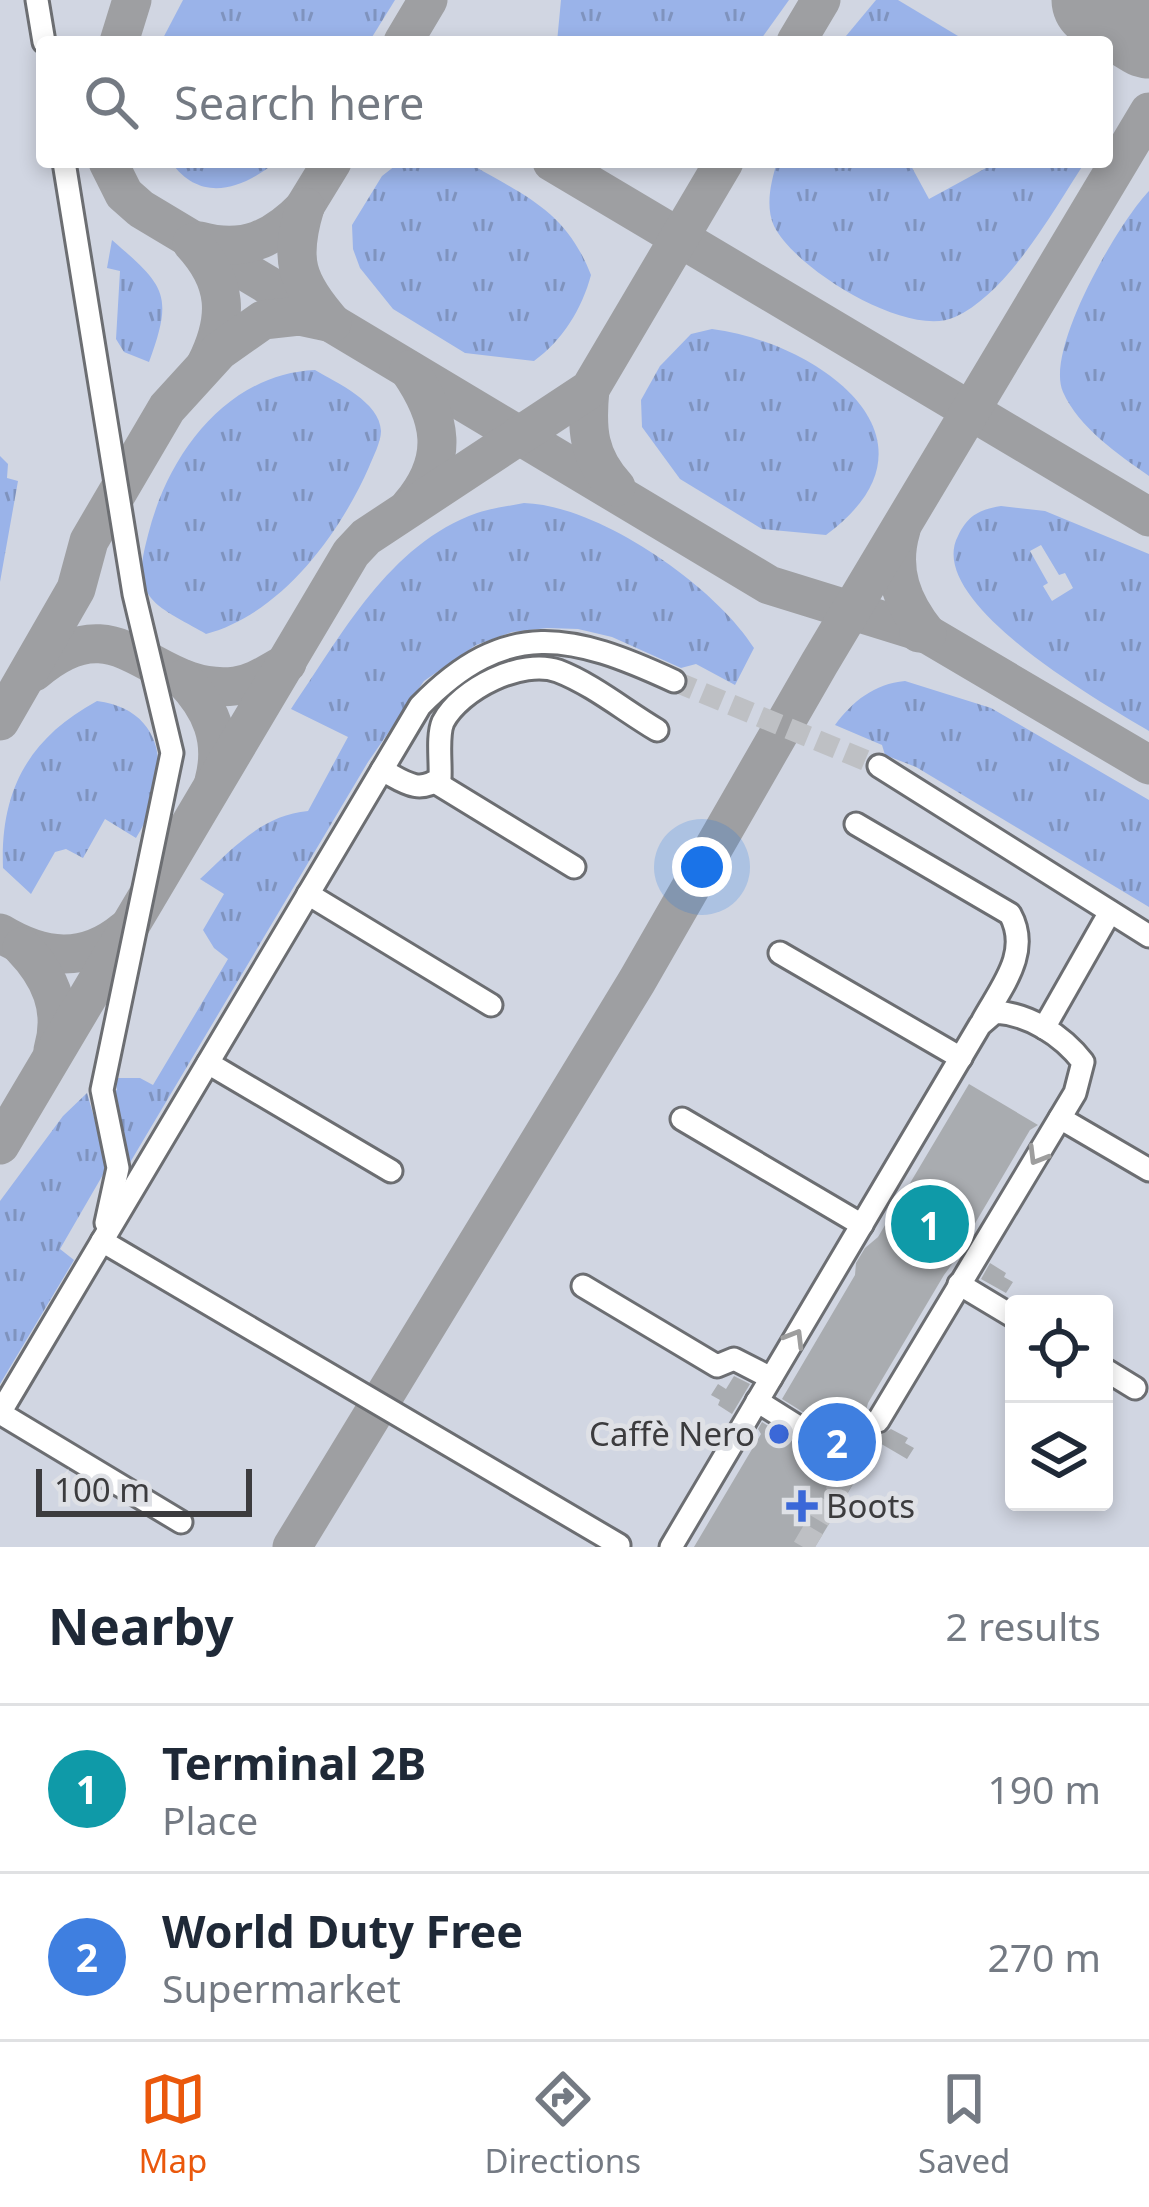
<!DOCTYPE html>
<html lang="en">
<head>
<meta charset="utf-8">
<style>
	:root { --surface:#fff; --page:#f2f2f3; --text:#1f2937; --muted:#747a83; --line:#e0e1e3; --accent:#ea580c }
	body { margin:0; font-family:"Noto Sans",sans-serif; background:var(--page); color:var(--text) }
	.controls { position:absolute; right:36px; bottom:36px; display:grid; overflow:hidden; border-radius:12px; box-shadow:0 6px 18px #0003 }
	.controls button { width:108px; height:108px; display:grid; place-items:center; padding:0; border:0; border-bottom:3px solid var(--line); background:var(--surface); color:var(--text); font:60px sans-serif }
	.scale { position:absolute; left:36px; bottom:30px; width:216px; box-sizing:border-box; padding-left:12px; border:6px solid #3c3c3e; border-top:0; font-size:33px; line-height:42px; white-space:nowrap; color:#3c3c3e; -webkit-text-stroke:9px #dfe1e6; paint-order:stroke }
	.you { position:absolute; left:702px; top:867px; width:42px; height:42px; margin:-30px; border:9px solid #fff; border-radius:50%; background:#1a73e8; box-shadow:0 0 0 18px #1a73e833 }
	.badge { display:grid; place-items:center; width:78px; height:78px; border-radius:50%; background:var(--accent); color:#fff; font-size:39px; font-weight:700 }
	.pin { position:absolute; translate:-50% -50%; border:6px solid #fff; box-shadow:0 3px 12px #0006 }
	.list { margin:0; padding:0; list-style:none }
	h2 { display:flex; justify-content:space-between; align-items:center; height:156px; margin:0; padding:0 48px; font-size:51px }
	h2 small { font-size:39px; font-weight:400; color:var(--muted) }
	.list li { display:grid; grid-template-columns:78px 1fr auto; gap:36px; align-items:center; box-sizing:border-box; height:168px; padding:0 48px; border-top:3px solid var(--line) }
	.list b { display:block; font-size:45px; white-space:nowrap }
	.list p { margin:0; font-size:39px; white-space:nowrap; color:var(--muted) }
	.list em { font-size:39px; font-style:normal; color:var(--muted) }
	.icon { flex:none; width:66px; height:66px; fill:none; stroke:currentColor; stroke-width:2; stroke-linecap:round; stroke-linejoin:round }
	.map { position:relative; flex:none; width:1149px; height:1547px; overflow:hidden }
	.search { position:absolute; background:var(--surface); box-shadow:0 6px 18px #0003; left:36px; right:36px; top:36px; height:132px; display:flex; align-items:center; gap:30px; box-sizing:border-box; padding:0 42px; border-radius:12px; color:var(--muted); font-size:45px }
	.sheet { height:492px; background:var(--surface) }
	nav { display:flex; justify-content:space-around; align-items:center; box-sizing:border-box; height:168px; border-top:3px solid var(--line); background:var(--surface); font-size:33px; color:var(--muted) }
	nav a { display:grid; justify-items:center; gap:6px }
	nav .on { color:var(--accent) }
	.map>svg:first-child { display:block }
	.built { fill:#d1d6e2; fill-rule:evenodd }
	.grass { fill:url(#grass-tufts); fill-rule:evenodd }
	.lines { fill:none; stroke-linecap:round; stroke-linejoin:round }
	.taxiway { stroke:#9e9fa2; stroke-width:39 }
	.runway { stroke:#9e9fa2; stroke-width:99 }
	.building { fill:#a9acb0 }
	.minor-tunnel { stroke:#bec0c4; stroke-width:21; stroke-dasharray:21 10; stroke-linecap:butt }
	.minor-casing { stroke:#6c6e72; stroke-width:27 }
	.minor { stroke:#fff; stroke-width:21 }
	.oneway { stroke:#9e9e9e }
	.poi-dot { fill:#3b68d8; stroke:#dfe1e6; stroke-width:4.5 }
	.labels { text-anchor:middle; stroke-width:10; stroke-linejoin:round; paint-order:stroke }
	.poi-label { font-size:33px; fill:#3c3c3e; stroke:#dfe1e6; text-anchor:end }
</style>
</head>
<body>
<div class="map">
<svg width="1149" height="1547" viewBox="0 0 1149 1547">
	<defs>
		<pattern id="grass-tufts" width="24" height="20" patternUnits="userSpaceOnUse" patternTransform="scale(3)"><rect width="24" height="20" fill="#9ab3e9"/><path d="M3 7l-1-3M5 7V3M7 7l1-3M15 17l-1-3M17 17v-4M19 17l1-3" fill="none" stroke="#7f93be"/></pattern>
	</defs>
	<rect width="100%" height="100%" fill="#dfe1e6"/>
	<!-- built -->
	<path class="built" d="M0,0H1149V1547H0ZM42,42H1107V162H42ZM1014,1304H1104V1502H1014Z"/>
	<!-- grass -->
	<g class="grass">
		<path d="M183,0H395L369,42H161Z"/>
		<path d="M561,0H789L759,42H557Z"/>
		<path d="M876,0H898L968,42H841Z"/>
		<path d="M171,162H276C242,189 201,204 171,162Z"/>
		<path d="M400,162H461L474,166C528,197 567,213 591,275C582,309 562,341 534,361L465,353L393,309L360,268L353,249L352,225L382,176Z"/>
		<path d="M777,162H909L929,199L997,162H1085C1053,211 1009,292 955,317C908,339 795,269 774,226C765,206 771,182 777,162Z"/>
		<path d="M1149,191V476C1118,454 1079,428 1063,392C1044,350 1119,222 1149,191Z"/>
		<path d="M112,240C165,286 174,294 149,362L124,352L116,339L120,271L107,268Z"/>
		<path d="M712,329C817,342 956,439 826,535L762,529L680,479L642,427L641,400L660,366L691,334Z"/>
		<path d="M315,370C337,383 380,402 381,431C381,442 373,457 369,467C339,535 281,614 206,634C190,624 162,612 151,598C136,579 143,555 148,535C168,454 227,374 315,370Z"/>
		<path d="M0,456L8,464L7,478L18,481L0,582Z"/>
		<path d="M524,503C599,505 715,586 754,648L735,685L696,664L681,668L612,637L578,629L547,628L512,632L476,645L424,681L368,762L122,1176L103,1096L117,1090L115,1078H140L153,1085L228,959L214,948L203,930L224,894L200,879C232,849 262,815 308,811L348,737L291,709C341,636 389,544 477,513C492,508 509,506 524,503Z"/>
		<path d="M1001,506L1045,511L1149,554V731C1104,704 923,602 958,536C968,515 979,510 1001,506ZM1041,545L1059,575L1065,573L1073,588L1052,601L1043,586L1048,583L1030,551Z"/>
		<path d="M905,681L991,708L1149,800V907L916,767L885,755L882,745L835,725C853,701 874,684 905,681Z"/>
		<path d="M97,701C172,711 170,784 136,838L105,819L83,858L66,849L55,852L31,894L3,868C0,790 29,738 97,701Z"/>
		<path d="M87,1093L108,1166L60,1249L74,1260L0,1384V1201L63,1116Z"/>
	</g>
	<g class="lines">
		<!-- taxiway -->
		<g class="taxiway">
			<path d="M119,42L132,0"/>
			<path d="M403,42L428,0"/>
			<path d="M796,42L821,0"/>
			<path d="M108,162L124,194L141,209L769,585L927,634L1149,765"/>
			<path d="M552,162L1149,517"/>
			<path d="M291,229L332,162"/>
			<path d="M200,241C244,253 274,239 305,207"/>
			<path d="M192,243C228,282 229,318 206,364"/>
			<path d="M409,370C442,418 450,459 410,506"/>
			<path d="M590,389C586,429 588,457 616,487"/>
			<path d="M901,530C889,570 902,603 927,634L919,633"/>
			<path d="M34,672C121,597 150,696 235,686C254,684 270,672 287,663"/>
			<path d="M183,679C211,708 225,740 214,781"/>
			<path d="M0,721L76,589L89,541L167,408L219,351L263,320L299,316L332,323C296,282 289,260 305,207"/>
			<path d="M0,933C43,959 84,964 125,930"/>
			<path d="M22,947C50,976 65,1009 53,1050"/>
			<path d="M0,1145L351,553L366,537L590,389L724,162"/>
			<path d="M292,1547L637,981L819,664L1149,112"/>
		</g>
		<!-- runway -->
		<path class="runway" d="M1101,0L1149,29"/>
	</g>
	<!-- building -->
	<g class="building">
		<path d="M969,1084L1038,1125L1030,1130L967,1237L964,1248L944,1275L868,1403L863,1422L869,1433L879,1436L891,1429L908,1438L905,1443L914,1448L907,1459L878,1442L868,1458L862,1449L782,1399L855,1275L856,1263L865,1248L878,1237Z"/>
		<path d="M990,1263L1006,1273L1004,1277L1013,1282L1006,1293L981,1279Z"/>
		<path d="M734,1376L750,1384L732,1414L718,1405L720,1400L711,1395L718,1384L726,1389Z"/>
		<path d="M762,1422L846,1475L858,1476L815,1547H694L761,1434L758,1429Z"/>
	</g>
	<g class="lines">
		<!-- minor-tunnel -->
		<g class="minor-tunnel">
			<path d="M674,681L879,766"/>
			<path d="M803,1547L878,1421"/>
		</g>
		<!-- minor casing -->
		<g class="minor-casing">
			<g id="minor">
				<path d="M37,0L44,42"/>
				<path d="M64,162L134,594L172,753L102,1090L118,1168L106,1223"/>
				<path d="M879,766L1149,936"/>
				<path d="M382,770C403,781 418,795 440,778C441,762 437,736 443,722C460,689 522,658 558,671C592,684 625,711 657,730"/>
				<path d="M435,782L574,867"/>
				<path d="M856,824L1010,914C1031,952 1002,986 983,1020"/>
				<path d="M308,894L491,1005"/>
				<path d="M780,953L961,1058"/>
				<path d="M1044,1028L1110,912"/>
				<path d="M208,1063L391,1171"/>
				<path d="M1060,1118L1149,1170"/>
				<path d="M682,1119L862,1225"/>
				<path d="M102,1241L619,1545"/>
				<path d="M959,1284L1014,1317"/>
				<path d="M583,1286L717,1366L734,1359L771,1378"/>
				<path d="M1104,1369L1135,1388"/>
				<path d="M757,1401L854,1462"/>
				<path d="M181,1522L0,1413L420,706C507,617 572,634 674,681"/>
				<path d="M671,1547L980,1025L995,1012C1029,1014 1062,1035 1083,1062L1075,1093L878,1421"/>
			</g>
		</g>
		<!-- minor -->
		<use href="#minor" class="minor"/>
	</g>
	<!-- one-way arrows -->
	<defs><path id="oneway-chevron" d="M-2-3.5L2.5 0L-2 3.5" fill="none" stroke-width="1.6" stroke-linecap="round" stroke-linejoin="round" transform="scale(3)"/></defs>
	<g class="oneway">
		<use href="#oneway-chevron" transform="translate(1037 1156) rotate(121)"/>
		<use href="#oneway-chevron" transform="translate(795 1338) rotate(-59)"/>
	</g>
	<!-- markers -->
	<g class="poi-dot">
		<circle cx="779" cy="1434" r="12"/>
		<path d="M796 1488h12v12h12v12h-12v12h-12v-12h-12v-12h12z"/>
	</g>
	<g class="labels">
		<!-- poi labels -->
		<g class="poi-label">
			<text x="755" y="1446">Caffè Nero</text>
			<text x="826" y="1518" text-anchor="start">Boots</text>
		</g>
	</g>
</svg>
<div class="controls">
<button><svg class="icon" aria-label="locate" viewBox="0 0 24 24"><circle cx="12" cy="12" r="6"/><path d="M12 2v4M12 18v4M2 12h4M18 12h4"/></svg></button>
<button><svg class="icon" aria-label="layers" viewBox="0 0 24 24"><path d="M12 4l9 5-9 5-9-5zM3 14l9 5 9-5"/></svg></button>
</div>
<div class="scale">100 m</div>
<div class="you"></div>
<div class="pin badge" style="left:930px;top:1224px;background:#0f9aa8">1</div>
<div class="pin badge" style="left:837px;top:1442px;background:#3f7fe0">2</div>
<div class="search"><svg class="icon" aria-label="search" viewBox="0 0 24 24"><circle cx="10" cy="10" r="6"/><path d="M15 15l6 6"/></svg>Search here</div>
</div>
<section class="sheet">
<h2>Nearby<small>2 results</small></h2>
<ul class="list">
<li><span class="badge" style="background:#0f9aa8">1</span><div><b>Terminal 2B</b><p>Place</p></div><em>190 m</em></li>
<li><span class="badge" style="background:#3f7fe0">2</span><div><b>World Duty Free</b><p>Supermarket</p></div><em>270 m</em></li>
</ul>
</section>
<nav>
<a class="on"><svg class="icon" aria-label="map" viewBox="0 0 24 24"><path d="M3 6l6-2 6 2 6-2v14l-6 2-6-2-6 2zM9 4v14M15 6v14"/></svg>Map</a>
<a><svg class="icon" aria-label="directions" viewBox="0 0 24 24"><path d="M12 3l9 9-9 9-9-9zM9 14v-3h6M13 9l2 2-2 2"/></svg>Directions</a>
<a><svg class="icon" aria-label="saved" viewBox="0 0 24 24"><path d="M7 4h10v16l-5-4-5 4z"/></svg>Saved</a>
</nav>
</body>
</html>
